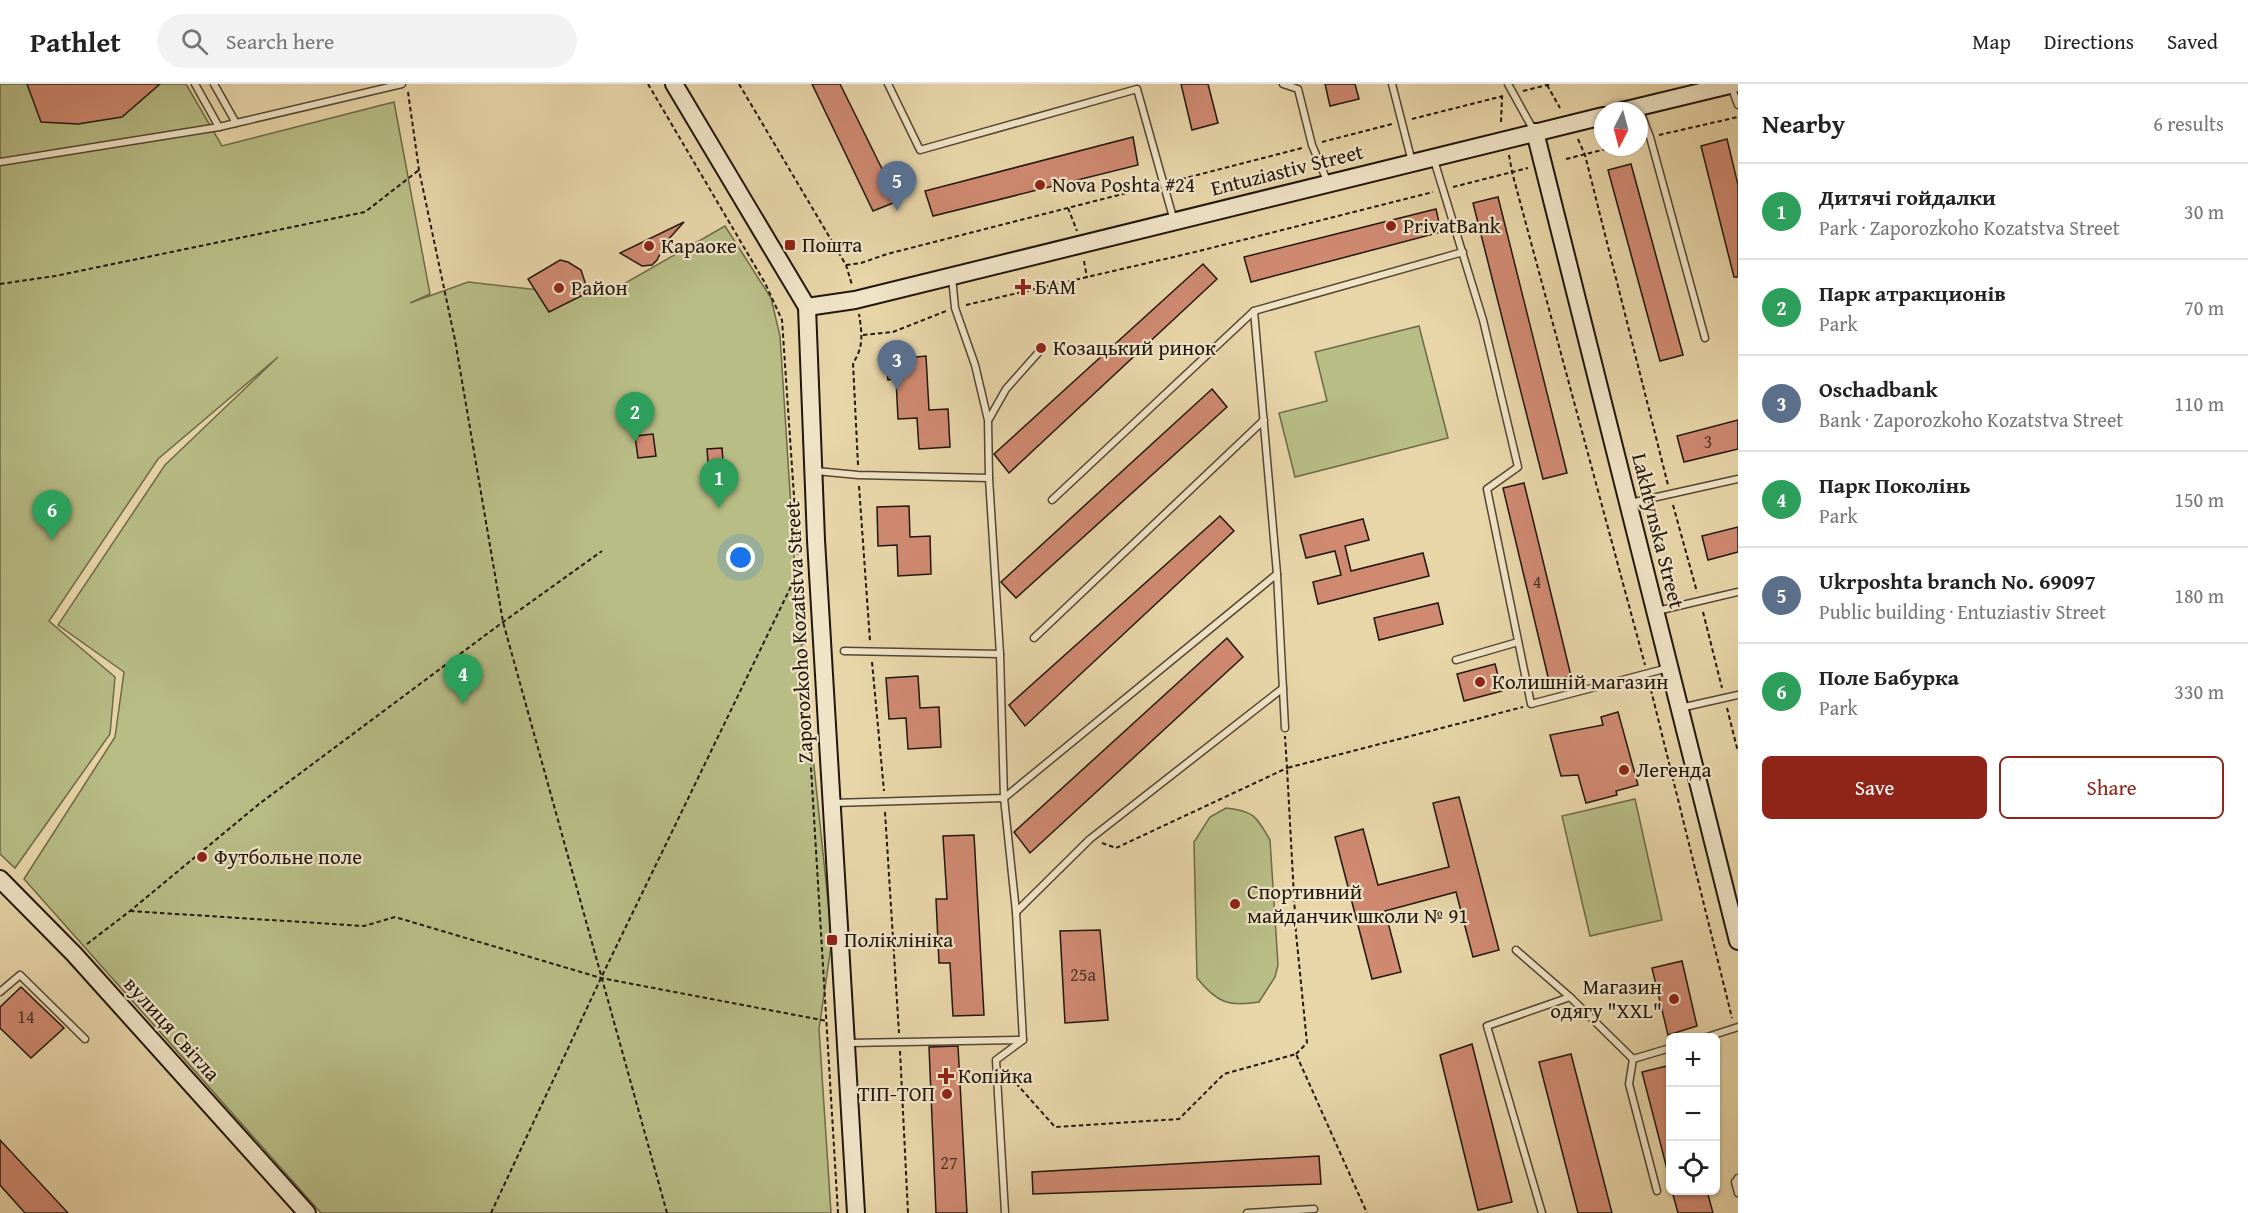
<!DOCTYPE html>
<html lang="en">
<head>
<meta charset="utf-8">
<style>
	:root { --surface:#fff; --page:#f2f2f2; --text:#222; --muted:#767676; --line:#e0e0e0; --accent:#8f2418 }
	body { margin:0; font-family:"Gentium Book Plus",serif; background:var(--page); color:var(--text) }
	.controls { position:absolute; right:18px; bottom:18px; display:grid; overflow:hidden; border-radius:9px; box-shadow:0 2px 4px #0004 }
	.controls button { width:54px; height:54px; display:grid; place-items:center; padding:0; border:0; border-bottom:2px solid var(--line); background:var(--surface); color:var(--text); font:30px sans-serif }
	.compass { position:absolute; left:1594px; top:18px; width:54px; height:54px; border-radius:50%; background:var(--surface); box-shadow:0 2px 4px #0004; rotate:186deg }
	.you { position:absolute; left:741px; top:474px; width:21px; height:21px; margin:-15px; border:4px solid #fff; border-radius:50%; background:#1a73e8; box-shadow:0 0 0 9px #1a73e833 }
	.badge { display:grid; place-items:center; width:39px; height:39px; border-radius:50%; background:var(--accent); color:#fff; font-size:20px; font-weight:700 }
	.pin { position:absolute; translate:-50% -50px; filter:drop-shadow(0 2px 3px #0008) }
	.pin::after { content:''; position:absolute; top:32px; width:21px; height:18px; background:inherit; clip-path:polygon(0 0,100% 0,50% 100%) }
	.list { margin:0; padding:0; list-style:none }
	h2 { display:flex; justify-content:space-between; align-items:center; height:78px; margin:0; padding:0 24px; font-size:26px }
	h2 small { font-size:20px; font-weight:400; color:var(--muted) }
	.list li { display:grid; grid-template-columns:39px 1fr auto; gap:18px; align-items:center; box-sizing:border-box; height:96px; padding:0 24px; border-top:2px solid var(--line) }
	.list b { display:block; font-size:22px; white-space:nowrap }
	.list p { margin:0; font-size:20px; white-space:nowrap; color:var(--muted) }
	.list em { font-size:20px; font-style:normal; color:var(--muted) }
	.actions { display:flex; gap:12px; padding:18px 24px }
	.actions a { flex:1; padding:14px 0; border:2px solid var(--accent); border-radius:9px; text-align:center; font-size:21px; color:var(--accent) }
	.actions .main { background:var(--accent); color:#fff }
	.icon { flex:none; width:33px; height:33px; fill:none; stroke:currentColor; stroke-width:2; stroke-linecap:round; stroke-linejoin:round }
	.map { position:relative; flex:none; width:1738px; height:1129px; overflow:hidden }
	header { display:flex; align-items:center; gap:36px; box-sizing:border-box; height:84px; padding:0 30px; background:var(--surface); border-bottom:2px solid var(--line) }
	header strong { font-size:28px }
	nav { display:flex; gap:33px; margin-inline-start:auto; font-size:21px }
	.search { width:420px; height:54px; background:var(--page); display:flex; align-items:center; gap:15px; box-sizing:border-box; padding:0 21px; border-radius:33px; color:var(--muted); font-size:22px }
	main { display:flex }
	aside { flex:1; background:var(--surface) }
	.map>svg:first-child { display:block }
	.green { fill:#b8bd86; stroke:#6c6a49; stroke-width:1.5 }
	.building { fill:#d08a72; stroke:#20160c; stroke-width:1.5 }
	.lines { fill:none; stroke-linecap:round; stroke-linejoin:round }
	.lane-casing { stroke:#524633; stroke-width:9 }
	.secondary-casing { stroke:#20160c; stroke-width:20 }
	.path { stroke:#20160c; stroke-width:2; stroke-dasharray:4.5 3; stroke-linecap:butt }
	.lane { stroke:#f0e4c7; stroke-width:6 }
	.secondary { stroke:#f0e4c7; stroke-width:16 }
	.poi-dot { fill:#8f2418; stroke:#f0e4c7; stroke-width:2 }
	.labels { text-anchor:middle; stroke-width:4.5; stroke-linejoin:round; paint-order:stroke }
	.number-label { font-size:18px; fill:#4c3326 }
	.street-label { font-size:21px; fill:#20160c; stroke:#f0e4c7 }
	.poi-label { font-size:21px; fill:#20160c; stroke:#f0e4c7; text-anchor:start }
</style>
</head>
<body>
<header>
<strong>Pathlet</strong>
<div class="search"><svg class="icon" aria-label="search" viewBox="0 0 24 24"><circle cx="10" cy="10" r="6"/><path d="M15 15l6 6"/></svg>Search here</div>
<nav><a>Map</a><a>Directions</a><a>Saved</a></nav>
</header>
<main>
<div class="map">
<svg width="1738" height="1129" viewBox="0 0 1738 1129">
	<rect width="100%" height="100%" fill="#e8d6a9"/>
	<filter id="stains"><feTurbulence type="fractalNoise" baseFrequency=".00333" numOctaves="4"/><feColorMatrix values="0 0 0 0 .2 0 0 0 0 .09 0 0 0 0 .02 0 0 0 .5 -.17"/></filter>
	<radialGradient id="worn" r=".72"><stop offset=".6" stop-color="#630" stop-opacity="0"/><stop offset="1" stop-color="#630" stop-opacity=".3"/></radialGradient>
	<!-- green -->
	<g class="green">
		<path d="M0,0H186L222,62L394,18L430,210L410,219L468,198L601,213L725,142L771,214L780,252L797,518L832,856L819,945L831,1129H321L24,795L115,653L124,588L58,541L165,381L278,273L158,375L49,537L115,593L110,650L15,784L0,770Z"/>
		<path d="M1419,242L1448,354L1295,393L1279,329L1327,317L1315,268Z"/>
		<path d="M1635,715L1662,836L1590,852L1562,732Z"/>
		<path d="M1226,724C1254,727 1256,732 1270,756L1278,881L1275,893L1259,918C1229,923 1217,919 1197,894L1194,758L1210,733Z"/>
	</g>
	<!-- building -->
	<g class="building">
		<path d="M27,0H160L122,33L78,40L41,38Z"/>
		<path d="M812,0H840L898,117L873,127Z"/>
		<path d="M1181,0H1208L1218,39L1192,46Z"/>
		<path d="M1325,0H1355L1359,15L1330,22Z"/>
		<path d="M1133,53L1138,81L933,132L925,107Z"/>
		<path d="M1727,55L1738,101V193H1734L1701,62Z"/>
		<path d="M1631,80L1683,271L1660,277L1608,86Z"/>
		<path d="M1498,113L1567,389L1543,395L1473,119Z"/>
		<path d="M1436,125L1441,148L1251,198L1244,173Z"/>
		<path d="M684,138L666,158L657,176L652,181L642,182L620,169Z"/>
		<path d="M560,176L568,178L581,186L585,198V210L549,228L528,195Z"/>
		<path d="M1203,180L1217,195L1009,389L994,370Z"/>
		<path d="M926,272L929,326L948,325L950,363L919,365L917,334L898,335L896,295L888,296L885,276Z"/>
		<path d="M1212,305L1227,323L1016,514L1001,498Z"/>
		<path d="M1738,336V365L1684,378L1677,352Z"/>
		<path d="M653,350L656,372L638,374L635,352Z"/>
		<path d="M722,364L723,377L708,378L707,365Z"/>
		<path d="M1524,399L1571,592L1549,597L1503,404Z"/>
		<path d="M909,422L910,453L930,452L931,490L898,492L897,461L878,462L877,423Z"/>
		<path d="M1220,432L1234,447L1025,642L1009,621Z"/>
		<path d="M1363,435L1369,456L1345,462L1351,487L1423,469L1429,492L1318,520L1313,498L1341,491L1335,467L1306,474L1300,451Z"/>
		<path d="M1738,443V468L1708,476L1702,452Z"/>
		<path d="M1438,519L1443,540L1379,556L1374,534Z"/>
		<path d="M1227,554L1243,573L1030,769L1014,748Z"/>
		<path d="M1495,580L1502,607L1464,617L1457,590Z"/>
		<path d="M918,592L920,624L939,623L941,663L908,665L906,634L889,635L886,594Z"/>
		<path d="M1618,628L1638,701L1616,707L1617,711L1586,719L1578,691L1561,692L1550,651L1603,641L1601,633Z"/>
		<path d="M1459,713L1499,866L1473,873L1456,808L1385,827L1401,888L1372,895L1335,753L1363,745L1378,801L1449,783L1433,719Z"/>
		<path d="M974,751L984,931L953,932L950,879H939L936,815H947L943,752Z"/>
		<path d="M1100,846L1108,936L1065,939L1060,847Z"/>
		<path d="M1682,877L1697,942L1668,951L1652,884Z"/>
		<path d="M21,903L64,944L31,974L0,944V923Z"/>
		<path d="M1472,960L1512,1118L1478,1126L1440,971Z"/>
		<path d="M958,962L967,1129H936L929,963Z"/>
		<path d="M1571,970L1612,1129H1578L1539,978Z"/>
		<path d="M1671,981V1085H1667L1642,988Z"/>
		<path d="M0,1056L68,1129H25L0,1101Z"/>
		<path d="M1319,1072L1321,1100L1033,1110L1032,1088Z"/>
		<path d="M1672,1107H1707L1713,1129H1678Z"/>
	</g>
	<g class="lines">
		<!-- lane casing -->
		<g class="lane-casing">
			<g id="lane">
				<path d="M195,0L219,43"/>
				<path d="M214,0L236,39"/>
				<path d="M888,0L920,66L1137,5L1174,137"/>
				<path d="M1283,0L1298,5L1312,61L1328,99"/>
				<path d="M1392,0L1412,78"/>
				<path d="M1508,0L1534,47"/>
				<path d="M1731,2L1738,21"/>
				<path d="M1639,24L1650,53L1705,254"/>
				<path d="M1434,76L1483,236L1518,383L1487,405L1531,620L1668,584"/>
				<path d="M0,78L219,43L402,0"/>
				<path d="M1254,227L1277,490L1285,644"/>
				<path d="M989,335L1006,305L1038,269"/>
				<path d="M816,387L858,391L989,394"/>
				<path d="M1052,416L1254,227L1463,168"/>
				<path d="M1630,419L1738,395"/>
				<path d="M1657,527L1738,508"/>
				<path d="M1034,554L1264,336"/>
				<path d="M844,567L1000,570"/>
				<path d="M1456,576L1518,558"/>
				<path d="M1680,624L1738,611"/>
				<path d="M833,719L1004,714L1000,570L989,394L988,336L975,281L955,224L952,193"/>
				<path d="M1016,828L1090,755L1283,604"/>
				<path d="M1516,866L1570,913"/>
				<path d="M0,908L20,891L85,955"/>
				<path d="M1704,954L1738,943"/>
				<path d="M1023,956L1016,828L1004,714L1277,490"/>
				<path d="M848,959L1023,956L996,976L1005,1129"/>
				<path d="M1633,975L1629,1000L1657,1107"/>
				<path d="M1633,975L1670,964"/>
				<path d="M1738,1094L1735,1098L1738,1109"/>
				<path d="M1247,1129L1314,1125"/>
				<path d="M1542,1129L1487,942L1570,913L1633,975"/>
			</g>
		</g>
		<!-- secondary casing -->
		<g class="secondary-casing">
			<g id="secondary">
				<path d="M674,0L807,223L816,456L856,1129"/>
				<path d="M1622,27L1734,0"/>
				<path d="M1535,48L1738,857"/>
				<path d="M807,223L855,216L1603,32"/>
				<path d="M0,795L74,870L307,1129"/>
			</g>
		</g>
		<!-- path -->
		<g class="path">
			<path d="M648,0L765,199L782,236L799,486L838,1129"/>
			<path d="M739,0L846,181L852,201"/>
			<path d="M1547,1L1560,24"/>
			<path d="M1523,7L1551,0"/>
			<path d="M408,8L419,86L455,256L503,538L667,1129"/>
			<path d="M1412,35L1503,12"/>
			<path d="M1501,38L1502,13"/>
			<path d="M1659,51L1738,33"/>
			<path d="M1578,55L1585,71L1668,401"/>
			<path d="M1322,58L1392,40"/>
			<path d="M1509,71L1512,88L1645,581"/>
			<path d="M1566,75L1614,63"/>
			<path d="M1174,97L1302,64"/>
			<path d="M1453,103L1528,84"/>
			<path d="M1068,124L1077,147"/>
			<path d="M1084,177L1087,194"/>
			<path d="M846,181L861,179L887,170L1154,102"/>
			<path d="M0,200L55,192L365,128L419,86"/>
			<path d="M966,221L1191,169L1433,108"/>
			<path d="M863,251L893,248L946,227"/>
			<path d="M858,381L853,279C864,263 862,249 859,230"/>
			<path d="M859,402L870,557"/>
			<path d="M1673,421L1697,508"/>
			<path d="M1703,528L1722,604"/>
			<path d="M872,578L884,707"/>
			<path d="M1649,598L1732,934"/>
			<path d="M1727,624L1738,668"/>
			<path d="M885,728L899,949"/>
			<path d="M1102,759L1116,764L1287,684L1285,652"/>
			<path d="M130,827L364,842L395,833L601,894L827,937"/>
			<path d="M87,860L130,827L259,720L503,538L602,467"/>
			<path d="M900,967L908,1129"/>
			<path d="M1296,970L1307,959L1296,849L1287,684L1523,623"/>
			<path d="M1006,988L1055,1043L1179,1035L1224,990L1296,970L1367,1129"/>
			<path d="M491,1129L601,894L798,488"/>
		</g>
		<!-- lane -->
		<use href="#lane" class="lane"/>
		<!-- secondary -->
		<use href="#secondary" class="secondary"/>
	</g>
	<!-- markers -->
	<g class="poi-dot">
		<circle cx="1040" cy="101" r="6"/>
		<circle cx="1391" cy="142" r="6"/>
		<rect x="784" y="155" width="12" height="12" rx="3"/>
		<circle cx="649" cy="162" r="6"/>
		<path d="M1020 194h6v6h6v6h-6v6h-6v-6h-6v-6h6z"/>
		<circle cx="559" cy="204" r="6"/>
		<circle cx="1041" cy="264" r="6"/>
		<circle cx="1480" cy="598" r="6"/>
		<circle cx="1624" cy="686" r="6"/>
		<circle cx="202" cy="773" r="6"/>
		<circle cx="1235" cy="820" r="6"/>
		<rect x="826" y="850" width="12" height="12" rx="3"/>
		<circle cx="1674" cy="915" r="6"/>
		<path d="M943 983h6v6h6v6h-6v6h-6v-6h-6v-6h6z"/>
		<circle cx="947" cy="1010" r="6"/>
	</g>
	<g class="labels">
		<!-- number labels -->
		<g class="number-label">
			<text x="1708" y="364">3</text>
			<text x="1537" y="504">4</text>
			<text x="1083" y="897">25а</text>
			<text x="26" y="939">14</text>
			<text x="949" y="1085">27</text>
		</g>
		<!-- street labels -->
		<g class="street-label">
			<text transform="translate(1287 86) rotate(-14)" y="7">Entuziastiv Street</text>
			<text transform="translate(1658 447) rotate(76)" y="7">Lakhtynska Street</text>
			<text transform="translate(799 548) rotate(-93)" y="7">Zaporozkoho Kozatstva Street</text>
			<text transform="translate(172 945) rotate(48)" y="7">вулиця Світла</text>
		</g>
		<!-- poi labels -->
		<g class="poi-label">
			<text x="1052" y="108">Nova Poshta #24</text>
			<text x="1403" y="149">PrivatBank</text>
			<text x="802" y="168">Пошта</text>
			<text x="661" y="169">Караоке</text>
			<text x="1035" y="210">БАМ</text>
			<text x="571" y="211">Район</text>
			<text x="1053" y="271">Козацький ринок</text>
			<text x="1492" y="605">Колишній магазин</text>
			<text x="1636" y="693">Легенда</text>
			<text x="214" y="780">Футбольне поле</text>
			<text x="1247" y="815">Спортивний<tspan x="1247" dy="24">майданчик школи № 91</tspan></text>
			<text x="844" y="863">Поліклініка</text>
			<text x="1662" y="910" text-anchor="end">Магазин<tspan x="1662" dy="24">одягу "XXL"</tspan></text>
			<text x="958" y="999">Копійка</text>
			<text x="935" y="1017" text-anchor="end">ТІП-ТОП</text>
		</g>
	</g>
	<rect width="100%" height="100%" filter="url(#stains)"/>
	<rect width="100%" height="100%" fill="url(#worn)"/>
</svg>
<div class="controls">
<button>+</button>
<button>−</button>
<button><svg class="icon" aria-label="locate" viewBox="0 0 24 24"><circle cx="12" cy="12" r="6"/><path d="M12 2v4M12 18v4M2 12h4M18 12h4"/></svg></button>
</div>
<svg class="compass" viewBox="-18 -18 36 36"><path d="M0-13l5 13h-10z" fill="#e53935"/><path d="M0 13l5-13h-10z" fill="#767676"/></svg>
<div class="you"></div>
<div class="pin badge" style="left:719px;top:424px;background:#2e9e5b">1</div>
<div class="pin badge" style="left:635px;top:358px;background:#2e9e5b">2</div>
<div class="pin badge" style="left:897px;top:306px;background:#5c6f8a">3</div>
<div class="pin badge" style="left:463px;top:620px;background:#2e9e5b">4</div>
<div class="pin badge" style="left:897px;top:127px;background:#5c6f8a">5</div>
<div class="pin badge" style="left:52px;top:456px;background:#2e9e5b">6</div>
</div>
<aside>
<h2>Nearby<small>6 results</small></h2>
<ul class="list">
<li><span class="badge" style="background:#2e9e5b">1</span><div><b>Дитячі гойдалки</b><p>Park · Zaporozkoho Kozatstva Street</p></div><em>30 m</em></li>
<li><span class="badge" style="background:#2e9e5b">2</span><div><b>Парк атракционів</b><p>Park</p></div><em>70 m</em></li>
<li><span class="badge" style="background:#5c6f8a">3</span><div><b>Oschadbank</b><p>Bank · Zaporozkoho Kozatstva Street</p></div><em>110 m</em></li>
<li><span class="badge" style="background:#2e9e5b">4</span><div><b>Парк Поколінь</b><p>Park</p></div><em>150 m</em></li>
<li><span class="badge" style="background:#5c6f8a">5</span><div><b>Ukrposhta branch No. 69097</b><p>Public building · Entuziastiv Street</p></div><em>180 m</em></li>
<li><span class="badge" style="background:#2e9e5b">6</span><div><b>Поле Бабурка</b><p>Park</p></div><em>330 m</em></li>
</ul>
<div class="actions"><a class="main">Save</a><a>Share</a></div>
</aside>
</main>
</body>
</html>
